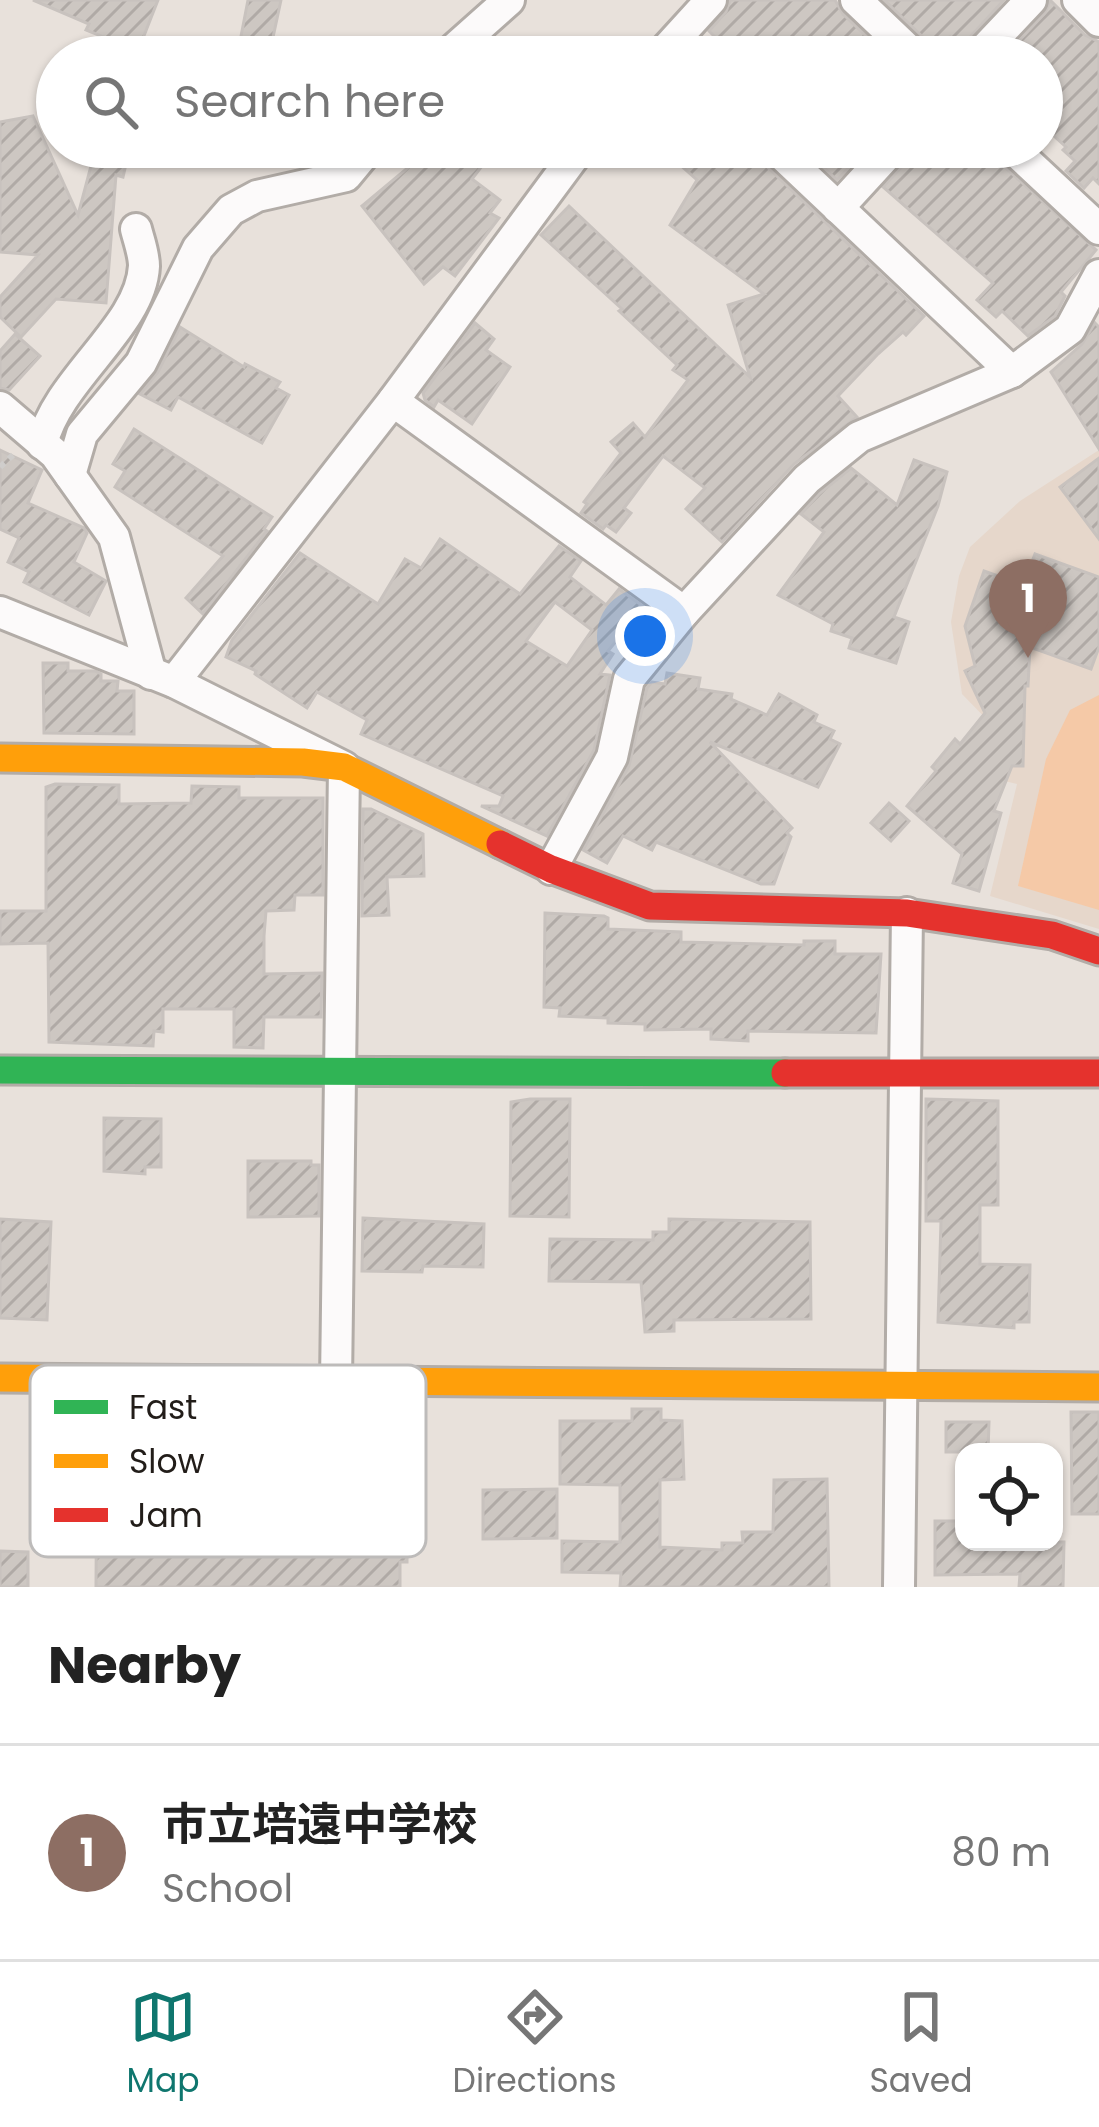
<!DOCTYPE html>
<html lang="en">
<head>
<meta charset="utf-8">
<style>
	:root { --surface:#fff; --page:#f6f6f6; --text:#222; --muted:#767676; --line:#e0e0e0; --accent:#0f766e }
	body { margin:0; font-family:Poppins,"Noto Sans JP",sans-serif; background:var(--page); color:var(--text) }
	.controls { position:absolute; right:36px; bottom:36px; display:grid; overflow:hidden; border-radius:24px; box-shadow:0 3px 9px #0004 }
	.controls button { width:108px; height:108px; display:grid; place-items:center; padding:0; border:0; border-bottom:3px solid var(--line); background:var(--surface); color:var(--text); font:60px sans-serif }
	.you { position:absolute; left:645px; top:636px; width:42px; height:42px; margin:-30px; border:9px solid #fff; border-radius:50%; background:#1a73e8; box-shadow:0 0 0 18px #1a73e833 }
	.badge { display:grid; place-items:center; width:78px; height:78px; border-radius:50%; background:var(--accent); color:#fff; font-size:39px; font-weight:700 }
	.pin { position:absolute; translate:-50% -99px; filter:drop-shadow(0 3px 6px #0008) }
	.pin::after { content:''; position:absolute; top:63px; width:42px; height:36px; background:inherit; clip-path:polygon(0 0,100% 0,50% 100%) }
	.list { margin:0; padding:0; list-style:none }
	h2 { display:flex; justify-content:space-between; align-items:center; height:156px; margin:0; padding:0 48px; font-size:51px }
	h2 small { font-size:39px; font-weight:400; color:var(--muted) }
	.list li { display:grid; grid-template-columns:78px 1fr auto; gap:36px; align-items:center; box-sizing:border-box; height:216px; padding:0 48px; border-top:3px solid var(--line) }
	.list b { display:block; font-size:45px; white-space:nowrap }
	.list p { margin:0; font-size:39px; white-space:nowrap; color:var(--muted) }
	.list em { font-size:39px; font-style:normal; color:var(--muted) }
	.icon { flex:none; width:66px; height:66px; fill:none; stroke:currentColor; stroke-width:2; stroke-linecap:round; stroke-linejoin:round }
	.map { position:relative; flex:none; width:1099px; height:1587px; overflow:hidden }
	.search { position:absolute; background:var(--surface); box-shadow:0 3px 9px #0004; left:36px; right:36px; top:36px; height:132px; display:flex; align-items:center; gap:30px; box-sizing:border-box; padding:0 42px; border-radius:66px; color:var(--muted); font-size:45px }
	.sheet { height:372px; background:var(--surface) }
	nav { display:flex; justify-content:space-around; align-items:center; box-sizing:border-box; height:168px; border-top:3px solid var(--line); background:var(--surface); font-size:33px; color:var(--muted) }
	nav a { display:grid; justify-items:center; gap:6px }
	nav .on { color:var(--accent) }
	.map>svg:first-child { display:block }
	.built { fill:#e6d7cb }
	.pitch { fill:#f5c9a7 }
	.building { fill:url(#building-hatch); stroke:#c8c2be; stroke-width:3; fill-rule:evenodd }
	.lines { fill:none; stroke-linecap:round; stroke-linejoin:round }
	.street-casing { stroke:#b2aca7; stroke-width:36 }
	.fast-casing { stroke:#b2aca7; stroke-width:33 }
	.slow-casing { stroke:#b2aca7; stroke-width:33 }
	.jam-casing { stroke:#b2aca7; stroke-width:33 }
	.path { stroke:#cfcdcb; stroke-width:6; stroke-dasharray:6 6; stroke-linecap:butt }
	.street { stroke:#fcfafa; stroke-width:30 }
	.fast { stroke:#30b455; stroke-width:27 }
	.slow { stroke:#ff9f0a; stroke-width:27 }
	.jam { stroke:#e5322d; stroke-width:27 }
	.key { fill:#fff; stroke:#bdbbba; stroke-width:3 }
	.key-label { font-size:33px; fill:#221d19 }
</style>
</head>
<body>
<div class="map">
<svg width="1099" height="1587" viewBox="0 0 1099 1587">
	<defs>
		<pattern id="building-hatch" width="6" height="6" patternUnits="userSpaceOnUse" patternTransform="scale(3)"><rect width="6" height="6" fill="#cdc7c2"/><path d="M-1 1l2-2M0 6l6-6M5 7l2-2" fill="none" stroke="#b0aaa6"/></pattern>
	</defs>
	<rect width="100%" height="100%" fill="#e8e1db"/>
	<!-- built -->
	<path class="built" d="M1099,450V929L990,896L1017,784L992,778L997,730L962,694L951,622L959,576L970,547L1020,501Z"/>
	<!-- pitch -->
	<path class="pitch" d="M1099,695V910L1018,886L1046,759L1070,710Z"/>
	<!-- building -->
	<g class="building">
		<path d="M33,0H158L138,51L86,30L89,24Z"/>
		<path d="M248,0H281L272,42L267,41L265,57H237Z"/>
		<path d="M730,0H835L843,14L888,57H730L715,43L717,39L709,31L726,12Z"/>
		<path d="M884,0H1004L961,47L950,37L935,54L929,43Z"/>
		<path d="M1050,0L1085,35L1099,42V184L1093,178L1084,188L1066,171L1075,161L1063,150L1066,147L1042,125V57H1004L1045,13Z"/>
		<path d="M33,116L78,215L96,147H130L123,177L116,175L106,303L56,299L21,337L0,317V297L38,255L0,252V122Z"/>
		<path d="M389,147H464L485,162L472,179L500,200L490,213L499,218L455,276L443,267L424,284L362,206L410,166L389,151Z"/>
		<path d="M660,147H755L761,161L924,316L906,335L903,332L877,355L838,396L857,417L794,464L722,542L686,509L705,488L663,456L624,508L631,513L616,532L606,525L603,529L581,513L587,504L584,502L621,453L611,442L633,423L645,437L688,380L673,370L677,365L619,311L622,309L541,235L569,206L750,377L728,305L764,294L670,225L697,180Z"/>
		<path d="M820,147H868L837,180L812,156Z"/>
		<path d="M913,147H991L998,161L1096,250L1061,292L1065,296L1055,316L1028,336L1002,311L996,317L977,300L993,283L883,187L908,160Z"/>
		<path d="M475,323L494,339L486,350L510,367L472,424L438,400L434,407L425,400L423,393Z"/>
		<path d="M1095,323L1099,327V449L1051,372L1082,344Z"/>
		<path d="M180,327L244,367L245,364L280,382L276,388L289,395L262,443L178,397L171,410L140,394L158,372Z"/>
		<path d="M15,334L40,356L9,390L0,388V351Z"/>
		<path d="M134,429L272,517L264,529L267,531L203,614L186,598L223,556L115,487L125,471L113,464Z"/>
		<path d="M0,450L42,470L28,503L84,528L87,533L74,562L106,581L89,615L24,582L29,572L8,562L19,538L0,529Z"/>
		<path d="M1099,458V539L1060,487Z"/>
		<path d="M914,460L947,472L938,506L894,617L909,622L896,663L849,648L852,638L831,631L833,624L778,595L824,532L801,514L820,493L851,468L897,505Z"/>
		<path d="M440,539L520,594L559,546L581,561L570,577L606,605L619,589L644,607L608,651L613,654L600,674L610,675L594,750L547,836L481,806H499L503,796L361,734L367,720L317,692L307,708L255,674L256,671L226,657L232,640L300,553L378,604L405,559L421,568ZM555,602L592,630L567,666L526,641Z"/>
		<path d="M1035,554L1099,577V647L1091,669L1030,647L1028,686H1025L1023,766H1012L994,811L1001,813L979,891L953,883L962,854L907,806L936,771L932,767L955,739L960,744L985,713L965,671L975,666L965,626L984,571L1023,585Z"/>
		<path d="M43,663H68V671H95L101,674V681H118L117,691H134V734L44,733Z"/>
		<path d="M667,673L700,678L698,689L732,694L731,699L767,715L779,694L817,715L814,722L834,731L830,739L840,744L818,787L710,742L792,828L787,833L791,837L774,884H761L656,842L652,850L623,836L607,863L583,850L629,766L647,688L652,682L665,684Z"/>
		<path d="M55,784L119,785V804L191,803L192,786L239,787V798H323V895H295L294,910L266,911L264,936V974L322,973L321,1017H264L263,1048L234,1047V1009H163V1032L154,1031L153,1046L49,1042L48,943L0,944V911H46V787Z"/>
		<path d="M889,803L909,821L891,841L871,823Z"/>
		<path d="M363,809H371L423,834L424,876L387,877L389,915L362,916Z"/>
		<path d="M545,913L604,916L608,918V929L681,932V942L804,945V941H835V954H881L876,1033L748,1031V1041L711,1039V1029L645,1030V1024L608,1023V1018L559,1016L560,1008L544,1007Z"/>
		<path d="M530,1099H570L569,1217L510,1216L511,1102Z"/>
		<path d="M926,1099L998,1101V1205H980V1264L1030,1265L1029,1322H1014V1328L938,1322L941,1221H926Z"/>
		<path d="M104,1118L161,1119V1167H145V1174L104,1171Z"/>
		<path d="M248,1161H311V1165H319V1216L248,1217Z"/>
		<path d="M363,1218L484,1224L483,1267L423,1266L422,1272L362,1271Z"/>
		<path d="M0,1219L51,1222L47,1320L0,1318Z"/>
		<path d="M669,1219L810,1222L811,1319L674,1320V1331L645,1332L641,1282L549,1281L550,1239L653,1240V1232H669Z"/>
		<path d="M301,1406L413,1407V1520H407V1562H400V1587H96L97,1421L116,1418L117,1415H144V1418H160L162,1435H282V1413H301Z"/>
		<path d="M632,1409H661V1420L682,1421L684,1479L660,1480V1547L722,1550V1543H743L742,1532H773L774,1480L827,1479L829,1587H620L621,1573L562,1572V1541L620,1542V1485L560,1484V1421H632Z"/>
		<path d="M1071,1412H1099V1514H1072Z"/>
		<path d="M946,1422H989L988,1452H946Z"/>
		<path d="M557,1489V1538L483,1539V1490Z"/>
		<path d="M935,1521H964V1542H1064L1063,1587H1019L1020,1574L935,1575Z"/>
		<path d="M0,1551L28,1552V1587H0Z"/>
	</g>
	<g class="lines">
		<!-- street casing -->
		<g class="street-casing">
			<g id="street">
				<path d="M856,0L916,57"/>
				<path d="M1078,0L1099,21"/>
				<path d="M445,57L509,0"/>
				<path d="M659,57L711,0"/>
				<path d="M977,57L1031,0"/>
				<path d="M774,147L1012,372"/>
				<path d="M1011,147L1099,229"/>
				<path d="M838,208L894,147"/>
				<path d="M393,401L684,612"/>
				<path d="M0,407L55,454L114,537L151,674"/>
				<path d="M42,444C58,378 141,327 144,266C144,254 139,241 136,229"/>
				<path d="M70,475L82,434L141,363L198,248L231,210L257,196L346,176L370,147"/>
				<path d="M0,612L174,682L344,767L336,1383"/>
				<path d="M174,682L393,401L581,147"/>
				<path d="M551,869L612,757L629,679L684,612L807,479L859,437L1012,372L1070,329L1099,275"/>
				<path d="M899,1587L907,913"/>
			</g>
		</g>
		<!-- fast casing -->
		<g class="fast-casing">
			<path id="fast" d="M0,1070L785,1073"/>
		</g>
		<!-- slow casing -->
		<g class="slow-casing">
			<g id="slow">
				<path d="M0,758L303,762L344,767L500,844"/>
				<path d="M0,1378L1099,1387"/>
			</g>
		</g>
		<!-- jam casing -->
		<g class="jam-casing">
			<g id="jam">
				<path d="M500,844L551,869L650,906L907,913L1052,935L1099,951"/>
				<path d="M785,1073H1099"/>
			</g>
		</g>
		<!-- path -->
		<path class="path" d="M0,467L13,455"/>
		<!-- street -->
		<use href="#street" class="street"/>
		<!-- fast -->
		<use href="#fast" class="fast"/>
		<!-- slow -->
		<use href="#slow" class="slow"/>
		<!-- jam -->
		<use href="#jam" class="jam"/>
	</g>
	<!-- legend -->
	<rect x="30" y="1365" width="396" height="192" rx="18" class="key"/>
	<rect x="54" y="1400" width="54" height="14" fill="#30b455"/>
	<rect x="54" y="1454" width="54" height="14" fill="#ff9f0a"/>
	<rect x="54" y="1508" width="54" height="14" fill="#e5322d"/>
	<g class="key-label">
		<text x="129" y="1419">Fast</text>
		<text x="129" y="1473">Slow</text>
		<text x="129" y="1527">Jam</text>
	</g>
</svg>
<div class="controls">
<button><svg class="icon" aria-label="locate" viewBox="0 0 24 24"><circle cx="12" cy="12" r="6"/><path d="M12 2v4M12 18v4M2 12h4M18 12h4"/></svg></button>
</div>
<div class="you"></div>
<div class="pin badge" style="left:1028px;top:658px;background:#8d6e63">1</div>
<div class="search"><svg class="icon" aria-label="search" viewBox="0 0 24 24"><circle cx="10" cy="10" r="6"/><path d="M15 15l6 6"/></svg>Search here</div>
</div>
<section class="sheet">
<h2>Nearby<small></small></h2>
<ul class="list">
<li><span class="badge" style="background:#8d6e63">1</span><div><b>市立培遠中学校</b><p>School</p></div><em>80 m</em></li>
</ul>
</section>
<nav>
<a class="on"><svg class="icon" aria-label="map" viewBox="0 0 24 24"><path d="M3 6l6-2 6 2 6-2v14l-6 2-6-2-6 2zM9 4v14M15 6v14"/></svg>Map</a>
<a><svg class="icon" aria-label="directions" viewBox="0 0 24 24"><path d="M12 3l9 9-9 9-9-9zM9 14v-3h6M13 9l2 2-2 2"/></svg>Directions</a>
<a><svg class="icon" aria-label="saved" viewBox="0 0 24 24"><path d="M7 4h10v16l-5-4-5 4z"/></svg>Saved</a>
</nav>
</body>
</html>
